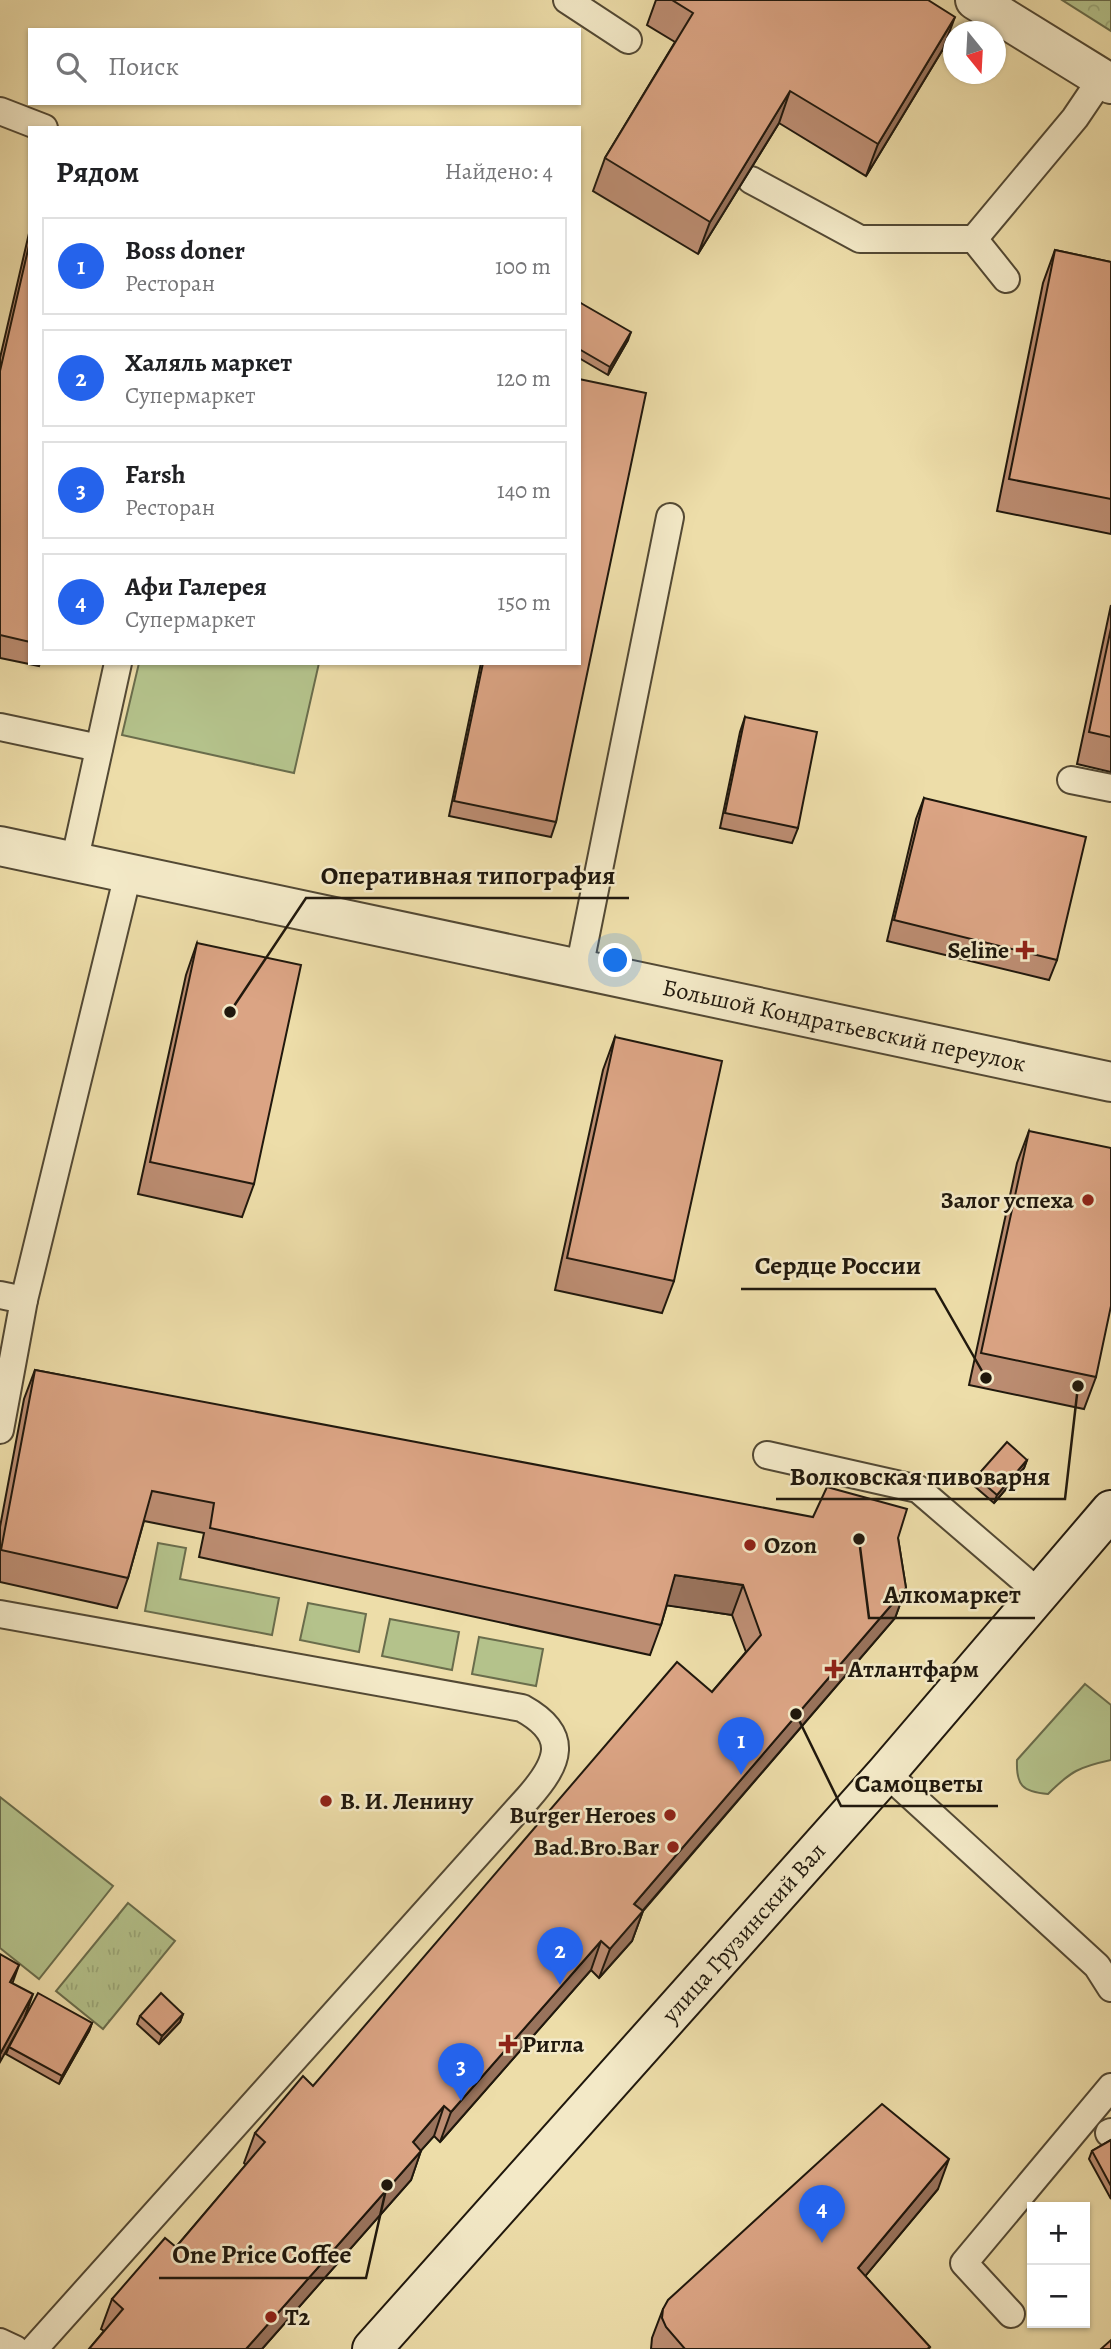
<!DOCTYPE html>
<html lang="ru">
<head>
<meta charset="utf-8">
<style>
	:root { --surface:#fff; --page:#f6f6f6; --text:#202124; --muted:#757577; --line:#e0e0e0; --accent:#2563eb }
	body { margin:0; font-family:Alegreya,serif; background:var(--page); color:var(--text) }
	.controls { position:absolute; right:21px; bottom:21px; display:grid; overflow:hidden; border-radius:0px; box-shadow:0 2px 5px #0004 }
	.controls button { width:63px; height:63px; display:grid; place-items:center; padding:0; border:0; border-bottom:2px solid var(--line); background:var(--surface); color:var(--text); font:35px sans-serif }
	.compass { position:absolute; left:943px; top:21px; width:63px; height:63px; border-radius:50%; background:var(--surface); box-shadow:0 2px 5px #0004; rotate:162deg }
	.you { position:absolute; left:616px; top:961px; width:24px; height:24px; margin:-18px; border:5px solid #fff; border-radius:50%; background:#1a73e8; box-shadow:0 0 0 10px #1a73e833 }
	.badge { display:grid; place-items:center; width:46px; height:46px; border-radius:50%; background:var(--accent); color:#fff; font-size:23px; font-weight:700 }
	.pin { position:absolute; translate:-50% -58px; filter:drop-shadow(0 2px 4px #0008) }
	.pin::after { content:''; position:absolute; top:37px; width:24px; height:21px; background:inherit; clip-path:polygon(0 0,100% 0,50% 100%) }
	.list { margin:0; padding:0; list-style:none }
	h2 { display:flex; justify-content:space-between; align-items:center; height:91px; margin:0; padding:0 28px; font-size:30px }
	h2 small { font-size:23px; font-weight:400; color:var(--muted) }
	.list li { display:grid; grid-template-columns:46px 1fr auto; gap:21px; align-items:center; box-sizing:border-box; height:98px; margin:0 14px 14px; padding:0 14px; border:2px solid var(--line); border-radius:0px }
	.list b { display:block; font-size:26px; white-space:nowrap }
	.list p { margin:0; font-size:23px; white-space:nowrap; color:var(--muted) }
	.list em { font-size:23px; font-style:normal; color:var(--muted) }
	.icon { flex:none; width:38px; height:38px; fill:none; stroke:currentColor; stroke-width:2; stroke-linecap:round; stroke-linejoin:round }
	.map { position:relative; flex:none; width:1111px; height:2349px; overflow:hidden }
	.search { position:absolute; background:var(--surface); box-shadow:0 2px 5px #0004; left:28px; top:28px; width:553px; height:77px; display:flex; align-items:center; gap:18px; box-sizing:border-box; padding:0 24px; border-radius:0px; color:var(--muted); font-size:26px }
	.panel { position:absolute; background:var(--surface); box-shadow:0 2px 5px #0004; left:28px; top:126px; width:553px; height:539px; border-radius:0px }
	.map>svg:first-child { display:block }
	.green { fill:#b4c28b; stroke:#6a6d4c; stroke-width:2 }
	.forest { fill:url(#forest-crowns); stroke:#6a6d4c; stroke-width:2 }
	.park { fill:url(#park-tufts); stroke:#6a6d4c; stroke-width:2 }
	.lines { fill:none; stroke-linecap:round; stroke-linejoin:round }
	.lane-casing { stroke:#534934; stroke-width:30 }
	.street-casing { stroke:#534934; stroke-width:42 }
	.secondary-casing { stroke:#20180d; stroke-width:42 }
	.lane { stroke:#f3e9c7; stroke-width:26 }
	.street { stroke:#f3e9c7; stroke-width:38 }
	.secondary { stroke:#f3e9c7; stroke-width:38 }
	.wall { fill:#bc8d72; stroke:#20180d; stroke-width:2 }
	.shaded-wall { fill:#99735c; stroke:#20180d; stroke-width:2 }
	.building { fill:#dba484; stroke:#20180d; stroke-width:2 }
	.poi-dot { fill:#8f2418; stroke:#f3e9c7; stroke-width:2.5 }
	.labels { text-anchor:middle; stroke-width:5; stroke-linejoin:round; paint-order:stroke }
	.poi-label { font-size:24px; font-weight:bold; fill:#20180d; stroke:#f3e9c7; text-anchor:start }
	.street-label { font-size:24px; fill:#20180d; stroke:#f3e9c7 }
	.leader { fill:none; stroke:#20180d; stroke-width:2.5 }
	.callout-dot { fill:#20180d; stroke:#f3e9c7; stroke-width:2.5 }
	.callout-label { font-size:26px; text-anchor:middle; font-weight:bold; fill:#20180d; stroke:#f3e9c7; stroke-width:5; stroke-linejoin:round; paint-order:stroke }
</style>
</head>
<body>
<div class="map">
<svg width="1111" height="2349" viewBox="0 0 1111 2349">
	<defs>
		<pattern id="forest-crowns" width="20" height="18" patternUnits="userSpaceOnUse" patternTransform="scale(1.75)"><rect width="20" height="18" fill="#b4c28b"/><path d="M2 6a3 3 0 1 1 6 0M12 15a3 3 0 1 1 6 0" fill="none" stroke="#9aa677"/></pattern>
		<pattern id="park-tufts" width="24" height="20" patternUnits="userSpaceOnUse" patternTransform="scale(1.75)"><rect width="24" height="20" fill="#b4c28b"/><path d="M3 7l-1-3M5 7V3M7 7l1-3M15 17l-1-3M17 17v-4M19 17l1-3" fill="none" stroke="#9aa677"/></pattern>
	</defs>
	<rect width="100%" height="100%" fill="#eddda9"/>
	<filter id="stains"><feTurbulence type="fractalNoise" baseFrequency=".00286" numOctaves="4"/><feColorMatrix values="0 0 0 0 .2 0 0 0 0 .09 0 0 0 0 .02 0 0 0 .5 -.17"/></filter>
	<radialGradient id="worn" r=".72"><stop offset=".6" stop-color="#630" stop-opacity="0"/><stop offset="1" stop-color="#630" stop-opacity=".3"/></radialGradient>
	<!-- green -->
	<g class="green">
		<path d="M139,663H319L294,773L122,735Z"/>
		<path d="M158,1543L186,1548L180,1579L279,1598L272,1635L145,1611Z"/>
		<path d="M308,1603L366,1614L359,1652L300,1640Z"/>
		<path d="M390,1619L459,1632L452,1670L382,1656Z"/>
		<path d="M479,1637L543,1649L536,1686L472,1674Z"/>
		<path d="M1085,1684L1111,1705V1760C1079,1767 1071,1771 1048,1794C1022,1792 1016,1785 1017,1760Z"/>
		<path d="M0,1797L113,1886L39,1979L0,1948Z"/>
	</g>
	<!-- forest -->
	<path class="forest" d="M1062,0H1111V31Z"/>
	<!-- park -->
	<path class="park" d="M128,1903L175,1941L103,2029L56,1991Z"/>
	<g class="lines">
		<!-- lane casing -->
		<g class="lane-casing">
			<g id="lane">
				<path d="M567,0L628,40"/>
				<path d="M0,111L44,128"/>
				<path d="M751,180L860,239H974L1006,279"/>
				<path d="M974,239L1075,118L1102,78"/>
				<path d="M0,727L99,748"/>
				<path d="M1071,780L1111,788"/>
				<path d="M74,863L118,663"/>
				<path d="M579,969L670,517"/>
				<path d="M0,1295L24,1300L128,874"/>
				<path d="M0,1430L24,1300"/>
				<path d="M767,1455L918,1489L1039,1593"/>
				<path d="M0,1614L522,1708C571,1735 559,1763 528,1798L34,2349"/>
				<path d="M886,1773L1097,1966L1111,1988"/>
				<path d="M1109,2133L1111,2132"/>
				<path d="M1011,2314L964,2263L1111,2087"/>
				<path d="M0,2342L15,2349"/>
			</g>
		</g>
		<!-- street casing -->
		<g class="street-casing">
			<g id="street">
				<path d="M975,0L1111,84"/>
				<path id="s1" d="M0,846L1111,1082"/>
			</g>
		</g>
		<!-- secondary casing -->
		<g class="secondary-casing">
			<g id="secondary">
				<path id="s2" d="M372,2349L886,1773L1111,1510"/>
			</g>
		</g>
		<!-- lane -->
		<use href="#lane" class="lane"/>
		<!-- street -->
		<use href="#street" class="street"/>
		<!-- secondary -->
		<use href="#secondary" class="secondary"/>
	</g>
	<!-- wall -->
	<g class="wall">
		<path d="M656,0H928L943,49L866,176L779,123L698,254L593,191L605,158L675,42L647,25Z"/>
		<path d="M30,229V663H40L39,666L0,658V358Z"/>
		<path d="M1055,250L1111,262V534L997,511L1043,283Z"/>
		<path d="M579,302L628,340L608,375L579,358Z"/>
		<path d="M1111,605V772L1077,764Z"/>
		<path d="M481,663H579L556,822L551,837L449,816Z"/>
		<path d="M745,717L798,828L792,843L720,828L740,732Z"/>
		<path d="M924,798L1057,960L1049,980L887,941L916,819Z"/>
		<path d="M197,943L254,1184L242,1217L138,1194L186,975Z"/>
		<path d="M615,1037L674,1281L662,1313L555,1290L603,1070Z"/>
		<path d="M1029,1131L1096,1377L1084,1409L969,1385L1017,1163Z"/>
		<path d="M35,1370L898,1538L906,1588L895,1618L643,1911L632,1941L599,1978L591,1970L440,2142L434,2136L421,2150L411,2180L262,2349H89L104,2331L101,2329L112,2299L176,2247L246,2165L244,2163L255,2133L313,2086L712,1692L746,1652L732,1615L667,1605L661,1625L650,1655L199,1557L204,1533L144,1521L128,1578L117,1608L0,1582V1527L24,1399Z"/>
		<path d="M1027,1460L1024,1468L994,1503L973,1485L976,1477Z"/>
		<path d="M183,2014L180,2022L159,2044L137,2024L140,2016Z"/>
		<path d="M92,2023L89,2031L59,2084L6,2054L9,2047Z"/>
		<path d="M1111,2140V2199L1089,2159L1092,2151Z"/>
		<path d="M938,2189L865,2276L930,2347L929,2349H651L652,2338L663,2309Z"/>
	</g>
	<!-- shaded-wall -->
	<g class="shaded-wall">
		<path d="M955,17L943,49L866,176L878,144Z"/>
		<path d="M790,91L779,123L698,254L710,222Z"/>
		<path d="M631,332L628,340L608,375L610,367Z"/>
		<path d="M1027,1460L1024,1468L994,1503L997,1495Z"/>
		<path d="M675,1575L743,1585L732,1615L664,1605Z"/>
		<path d="M906,1588L895,1618L632,1923L643,1911L632,1941L599,1978L610,1949L634,1904Z"/>
		<path d="M601,1941L591,1970L440,2142L451,2112Z"/>
		<path d="M19,1965L10,1990V1982Z"/>
		<path d="M33,1994L24,2019L0,2062V2054Z"/>
		<path d="M183,2014L180,2022L159,2044L162,2036Z"/>
		<path d="M92,2023L89,2031L59,2084L62,2076Z"/>
		<path d="M444,2106L434,2136L402,2172L413,2142Z"/>
		<path d="M421,2151L411,2180L262,2349H246Z"/>
		<path d="M949,2159L938,2189L847,2298L858,2268Z"/>
	</g>
	<!-- building -->
	<g class="building">
		<path d="M672,0H928L955,17L878,144L790,91L710,222L605,158L693,13Z"/>
		<path d="M30,241V642L0,635V371Z"/>
		<path d="M1055,250L1111,262V499L1009,479Z"/>
		<path d="M579,302L631,332L610,367L579,349Z"/>
		<path d="M579,379L646,393L556,822L454,801L483,663H579Z"/>
		<path d="M1111,628V737L1089,732Z"/>
		<path d="M745,717L817,732L798,828L725,813Z"/>
		<path d="M924,798L1086,837L1057,960L894,920Z"/>
		<path d="M197,943L301,965L254,1184L150,1162Z"/>
		<path d="M615,1037L722,1061L674,1281L567,1258Z"/>
		<path d="M1029,1131L1111,1148V1306L1096,1377L981,1353Z"/>
		<path d="M35,1370L813,1517L827,1487L907,1509L898,1538L906,1588L634,1904L643,1911L610,1949L601,1941L451,2112L444,2106L413,2142L421,2151L246,2349H89L123,2309L112,2299L165,2238L176,2247L265,2142L255,2133L303,2076L313,2086L677,1662L712,1692L761,1635L743,1585L675,1575L661,1625L210,1528L214,1503L152,1491L128,1578L1,1550Z"/>
		<path d="M1007,1442L1027,1460L997,1495L976,1477Z"/>
		<path d="M0,1954L19,1965L10,1982L33,1994L0,2054Z"/>
		<path d="M38,1993L92,2023L62,2076L9,2047Z"/>
		<path d="M161,1993L183,2014L162,2036L140,2016Z"/>
		<path d="M882,2104L949,2159L858,2268L930,2347L927,2349H685L666,2327L662,2318L663,2309L668,2300Z"/>
		<path d="M1111,2140V2186L1092,2151Z"/>
		<path d="M1111,2340V2349H1101Z"/>
	</g>
	<!-- markers -->
	<g class="poi-dot">
		<path d="M1021.5 939.5h7v7h7v7h-7v7h-7v-7h-7v-7h7z"/>
		<circle cx="1088" cy="1200" r="7"/>
		<circle cx="750" cy="1545" r="7"/>
		<path d="M830.5 1658.5h7v7h7v7h-7v7h-7v-7h-7v-7h7z"/>
		<circle cx="326" cy="1801" r="7"/>
		<circle cx="670" cy="1815" r="7"/>
		<circle cx="673" cy="1847" r="7"/>
		<path d="M504.5 2033.5h7v7h7v7h-7v7h-7v-7h-7v-7h7z"/>
		<circle cx="271" cy="2317" r="7"/>
	</g>
	<g class="labels">
		<!-- poi labels -->
		<g class="poi-label">
			<text x="1009" y="958" text-anchor="end">Seline</text>
			<text x="1074" y="1208" text-anchor="end">Залог успеха</text>
			<text x="764" y="1553">Ozon</text>
			<text x="848" y="1677">Атлантфарм</text>
			<text x="340" y="1809">В. И. Ленину</text>
			<text x="656" y="1823" text-anchor="end">Burger Heroes</text>
			<text x="659" y="1855" text-anchor="end">Bad.Bro.Bar</text>
			<text x="522" y="2052">Ригла</text>
			<text x="285" y="2325">T2</text>
		</g>
		<!-- street labels -->
		<g class="street-label">
			<text dy="8" stroke="none"><textPath href="#s1" startOffset="863">Большой Кондратьевский переулок</textPath></text>
			<text dy="8" stroke="none"><textPath href="#s2" startOffset="558">улица Грузинский Вал</textPath></text>
		</g>
	</g>
	<!-- callouts -->
	<path class="leader" d="M230 1012L306 898H629M986 1378L935 1289H741M1078 1386L1065 1499H776M859 1539L869 1618H1035M796 1714L841 1806H998M387 2185L366 2278H159"/>
	<g class="callout-dot">
		<circle cx="230" cy="1012" r="7"/>
		<circle cx="986" cy="1378" r="7"/>
		<circle cx="1078" cy="1386" r="7"/>
		<circle cx="859" cy="1539" r="7"/>
		<circle cx="796" cy="1714" r="7"/>
		<circle cx="387" cy="2185" r="7"/>
	</g>
	<g class="callout-label">
		<text x="468" y="884">Оперативная типография</text>
		<text x="838" y="1274">Сердце России</text>
		<text x="920" y="1485">Волковская пивоварня</text>
		<text x="952" y="1603">Алкомаркет</text>
		<text x="919" y="1792">Самоцветы</text>
		<text x="262" y="2263">One Price Coffee</text>
	</g>
	<rect width="100%" height="100%" filter="url(#stains)"/>
	<rect width="100%" height="100%" fill="url(#worn)"/>
</svg>
<div class="controls">
<button>+</button>
<button>−</button>
</div>
<svg class="compass" viewBox="-18 -18 36 36"><path d="M0-13l5 13h-10z" fill="#e53935"/><path d="M0 13l5-13h-10z" fill="#757577"/></svg>
<div class="you"></div>
<div class="pin badge" style="left:741px;top:1775px">1</div>
<div class="pin badge" style="left:560px;top:1985px">2</div>
<div class="pin badge" style="left:461px;top:2101px">3</div>
<div class="pin badge" style="left:822px;top:2243px">4</div>
<div class="search"><svg class="icon" aria-label="search" viewBox="0 0 24 24"><circle cx="10" cy="10" r="6"/><path d="M15 15l6 6"/></svg>Поиск</div>
<section class="panel">
<h2>Рядом<small>Найдено: 4</small></h2>
<ul class="list">
<li><span class="badge">1</span><div><b>Boss doner</b><p>Ресторан</p></div><em>100 m</em></li>
<li><span class="badge">2</span><div><b>Халяль маркет</b><p>Супермаркет</p></div><em>120 m</em></li>
<li><span class="badge">3</span><div><b>Farsh</b><p>Ресторан</p></div><em>140 m</em></li>
<li><span class="badge">4</span><div><b>Афи Галерея</b><p>Супермаркет</p></div><em>150 m</em></li>
</ul>
</section>
</div>
</body>
</html>
